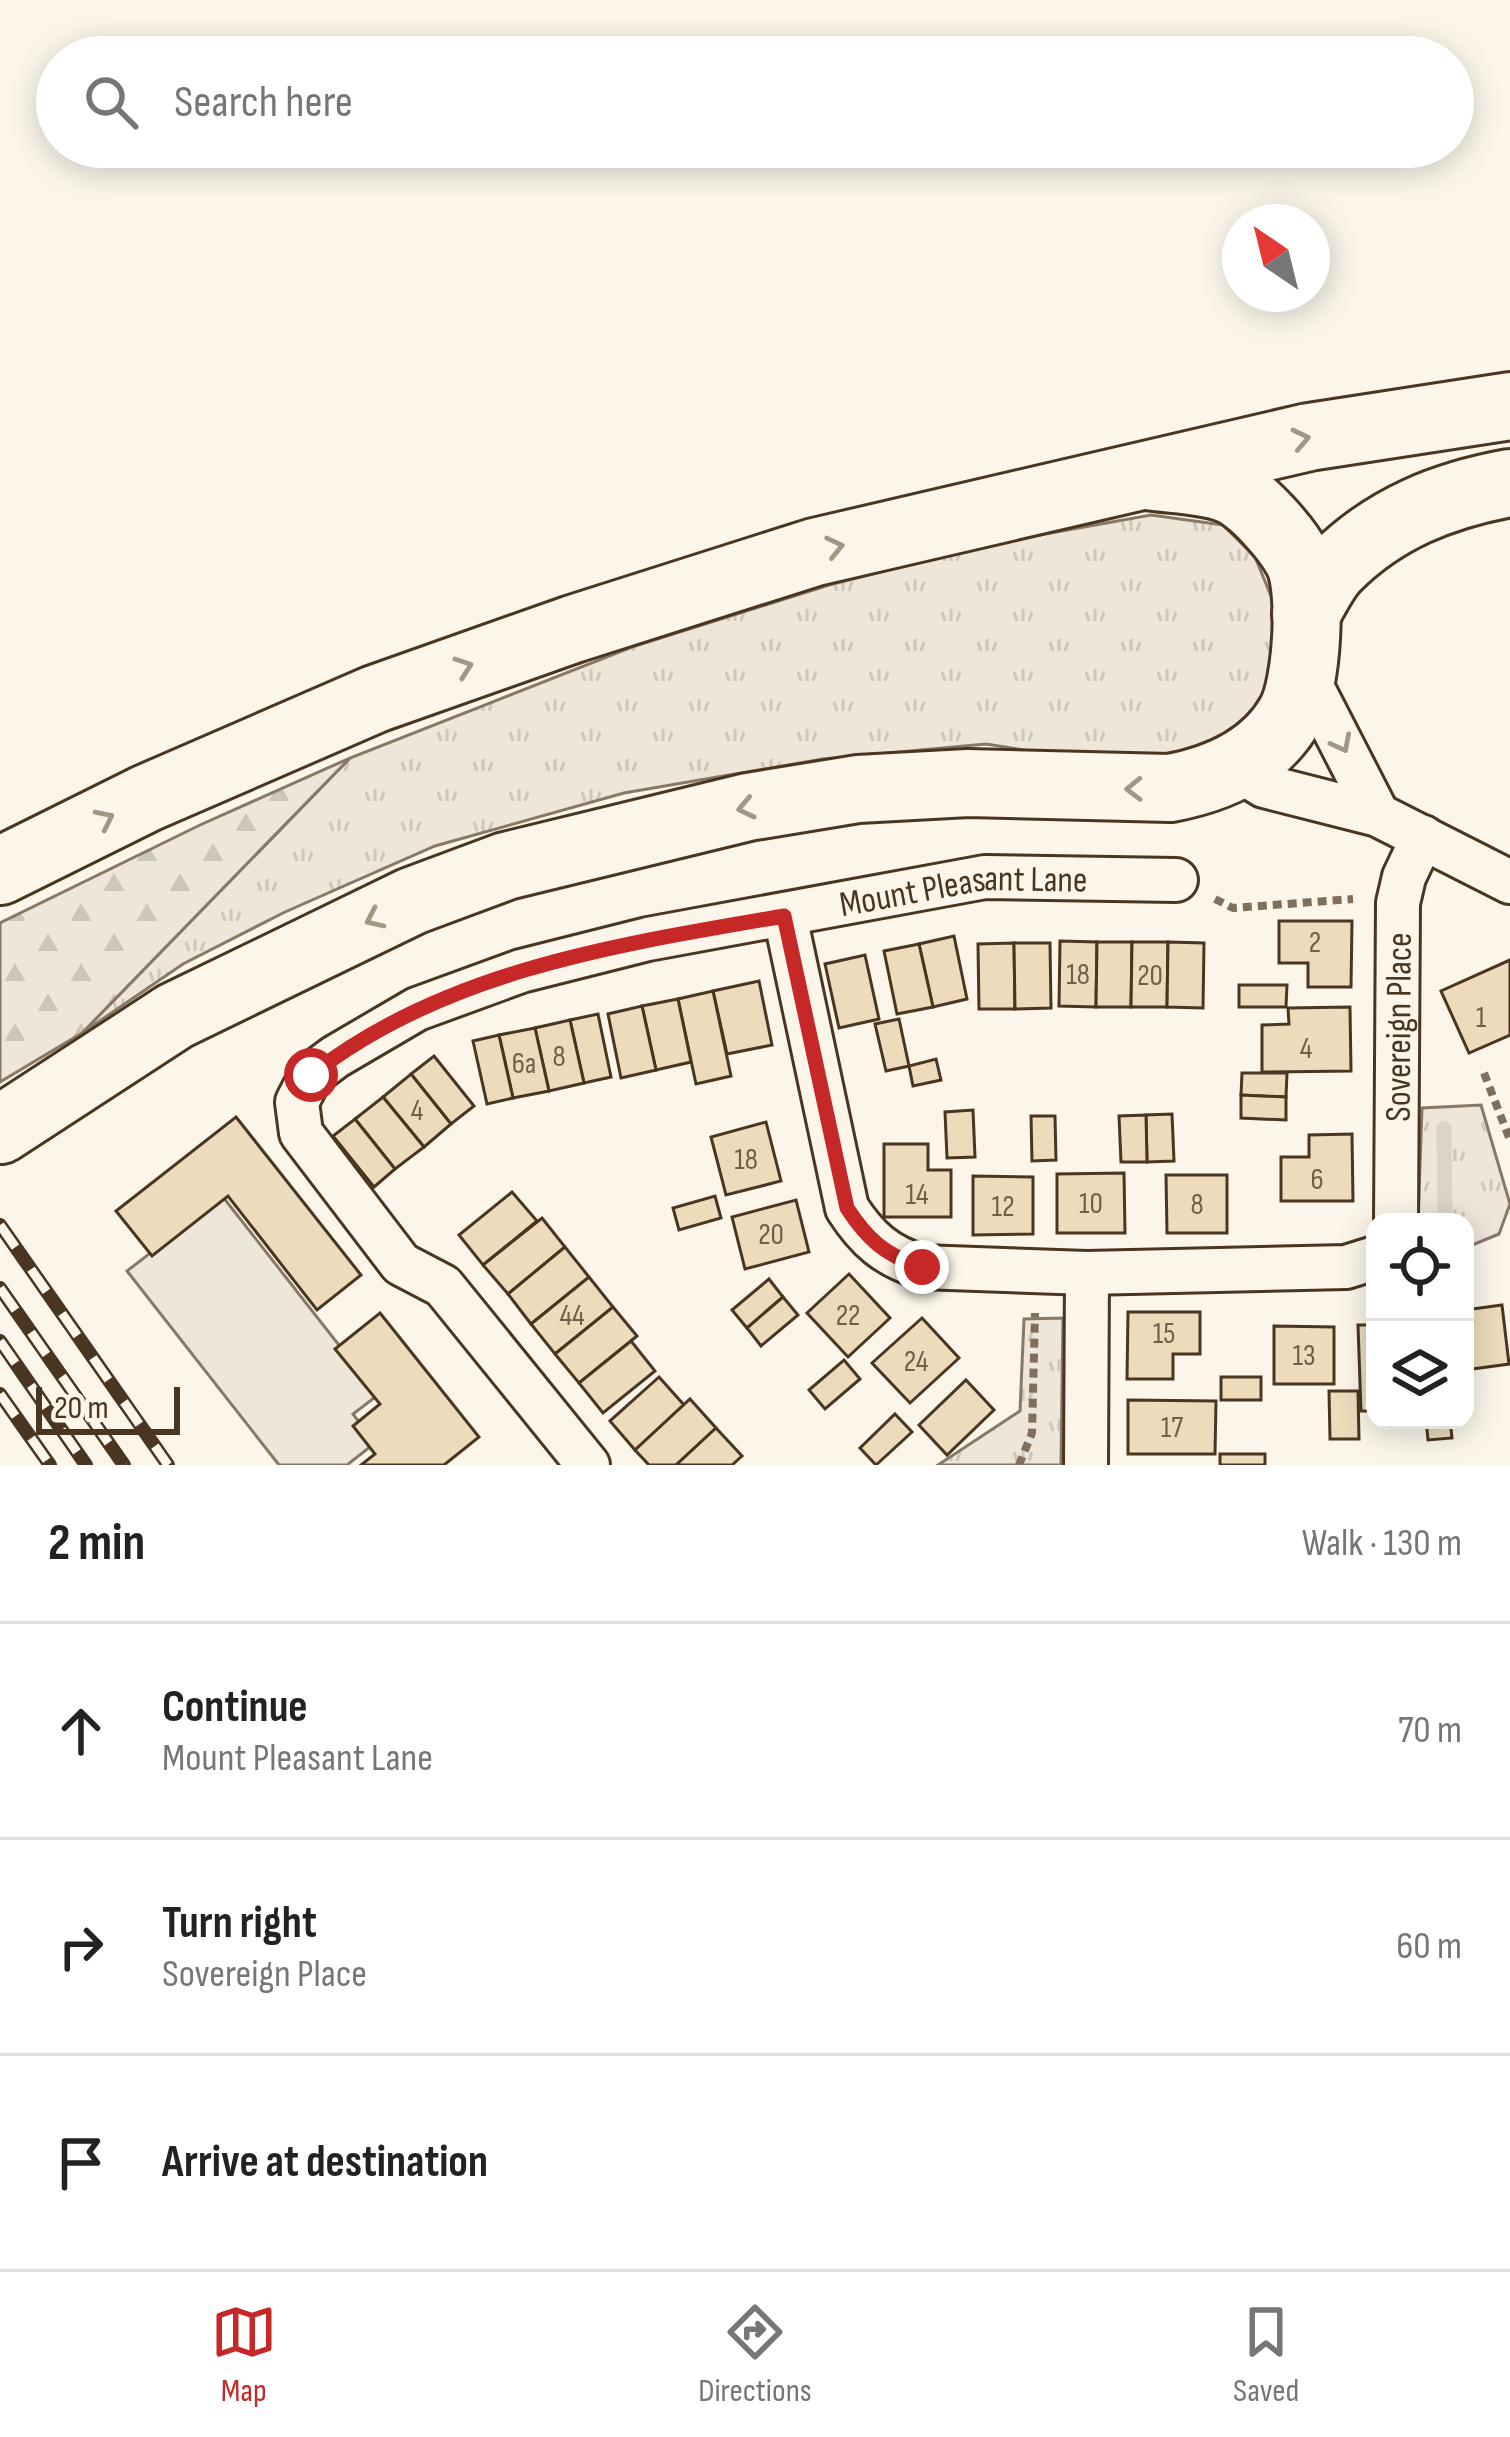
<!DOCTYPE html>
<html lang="en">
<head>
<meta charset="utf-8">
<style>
	:root { --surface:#fff; --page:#f6f6f6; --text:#222; --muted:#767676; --line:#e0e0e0; --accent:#c62828 }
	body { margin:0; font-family:"Sofia Sans Condensed",sans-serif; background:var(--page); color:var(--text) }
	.controls { position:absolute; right:36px; bottom:36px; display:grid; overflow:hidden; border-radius:24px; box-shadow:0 6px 30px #0003 }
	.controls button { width:108px; height:108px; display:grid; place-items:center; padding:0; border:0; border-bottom:3px solid var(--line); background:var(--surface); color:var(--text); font:60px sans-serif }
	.compass { position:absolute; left:1222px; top:204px; width:108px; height:108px; border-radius:50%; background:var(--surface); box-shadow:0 6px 30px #0003; rotate:325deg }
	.scale { position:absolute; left:36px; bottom:30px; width:144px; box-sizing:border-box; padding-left:12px; border:6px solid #4a3520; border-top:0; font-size:33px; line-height:42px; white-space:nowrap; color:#4a3520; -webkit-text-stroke:9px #fbf6e9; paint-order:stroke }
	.stop { position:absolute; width:36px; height:36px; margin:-27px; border:9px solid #c62828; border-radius:50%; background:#fff }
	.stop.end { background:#c62828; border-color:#fff; box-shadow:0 3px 12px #0008 }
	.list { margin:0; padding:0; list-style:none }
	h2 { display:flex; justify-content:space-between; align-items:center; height:156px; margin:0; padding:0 48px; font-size:51px }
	h2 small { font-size:39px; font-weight:400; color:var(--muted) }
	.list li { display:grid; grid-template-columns:78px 1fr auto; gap:36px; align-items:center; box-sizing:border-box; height:216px; padding:0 48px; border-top:3px solid var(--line) }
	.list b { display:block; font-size:45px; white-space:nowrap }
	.list p { margin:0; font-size:39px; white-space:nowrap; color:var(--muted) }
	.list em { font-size:39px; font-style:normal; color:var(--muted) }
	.icon { flex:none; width:66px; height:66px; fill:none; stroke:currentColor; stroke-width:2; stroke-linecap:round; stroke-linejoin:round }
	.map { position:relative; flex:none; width:1510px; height:1465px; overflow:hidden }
	.search { position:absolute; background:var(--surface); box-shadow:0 6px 30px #0003; left:36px; right:36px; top:36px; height:132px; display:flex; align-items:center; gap:30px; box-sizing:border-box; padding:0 42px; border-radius:66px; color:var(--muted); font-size:45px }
	.sheet { height:804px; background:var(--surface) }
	nav { display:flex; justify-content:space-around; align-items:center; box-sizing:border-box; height:168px; border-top:3px solid var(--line); background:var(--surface); font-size:33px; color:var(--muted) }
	nav a { display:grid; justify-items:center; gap:6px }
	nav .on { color:var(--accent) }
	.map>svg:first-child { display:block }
	.grass { fill:url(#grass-tufts); stroke:#887966; stroke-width:3 }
	.forest { fill:url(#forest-firs); stroke:#887966; stroke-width:3 }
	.parking { fill:#ede7d9; stroke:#887966; stroke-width:3 }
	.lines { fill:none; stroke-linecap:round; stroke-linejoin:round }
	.stream { stroke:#dcd4c6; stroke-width:15 }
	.building { fill:#ecdcbc; stroke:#4a3520; stroke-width:3 }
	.minor-casing { stroke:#4a3520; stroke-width:48 }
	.trunk-casing { stroke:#4a3520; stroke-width:72 }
	.path { stroke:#7f6f5c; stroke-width:8; stroke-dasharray:9 6; stroke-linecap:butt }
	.minor { stroke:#fbf6e9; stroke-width:42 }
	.trunk { stroke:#fbf6e9; stroke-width:66 }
	.rail-casing { stroke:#4a3520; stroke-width:14 }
	.rail { stroke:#fbf6e9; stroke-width:9; stroke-dasharray:27; stroke-linecap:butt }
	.oneway { stroke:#a29684 }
	.route { stroke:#c62828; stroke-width:15 }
	.labels { text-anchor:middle; stroke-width:9; stroke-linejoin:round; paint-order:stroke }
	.number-label { font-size:30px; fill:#725f47 }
	.street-label { font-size:36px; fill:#4a3520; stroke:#fbf6e9 }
</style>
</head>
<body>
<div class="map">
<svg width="1510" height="1465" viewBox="0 0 1510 1465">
	<defs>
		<pattern id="grass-tufts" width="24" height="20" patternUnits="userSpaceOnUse" patternTransform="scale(3)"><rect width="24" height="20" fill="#ede6d9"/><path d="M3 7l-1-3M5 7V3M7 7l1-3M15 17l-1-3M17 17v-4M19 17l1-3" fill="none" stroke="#cdc6ba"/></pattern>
		<pattern id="forest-firs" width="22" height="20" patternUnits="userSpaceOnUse" patternTransform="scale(3)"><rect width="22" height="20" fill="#ede6d9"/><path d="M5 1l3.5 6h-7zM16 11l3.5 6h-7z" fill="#cdc6ba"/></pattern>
	</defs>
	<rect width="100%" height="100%" fill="#fbf6e9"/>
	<!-- grass -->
	<g class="grass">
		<path d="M1151,515L1223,525L1255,557L1276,608L1278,654L1262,700L1232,732L1169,757L1095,761L986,744L823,759L624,793L435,846L285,912L183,964L82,1033L350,758L632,647L829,585L1000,542Z"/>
		<path d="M1481,1105L1510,1204L1499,1234L1465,1248V1222H1418L1422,1108Z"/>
		<path d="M1063,1318L1061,1465H938L1020,1411L1024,1319Z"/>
	</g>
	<!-- forest -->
	<path class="forest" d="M350,758L82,1033L0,1082V923L200,825Z"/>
	<!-- parking -->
	<path class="parking" d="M223,1197L378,1395L353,1414L375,1443L347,1465H279L127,1271Z"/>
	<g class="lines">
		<!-- stream -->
		<path class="stream" d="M1444,1128L1445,1214"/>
	</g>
	<!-- building -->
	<g class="building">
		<path d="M1279,921H1352L1351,987H1308V963H1279Z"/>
		<path d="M954,936L967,999L933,1007L919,944Z"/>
		<path d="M1060,941L1097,942L1096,1007L1059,1006Z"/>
		<path d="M1097,942H1132L1131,1007H1096Z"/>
		<path d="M1132,942H1168L1167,1007H1131Z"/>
		<path d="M1168,942L1204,943L1203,1008L1167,1007Z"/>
		<path d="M1014,943L1015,1009H979L978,944Z"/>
		<path d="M1014,943H1050L1051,1008L1015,1009Z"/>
		<path d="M919,944L933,1007L897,1014L884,951Z"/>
		<path d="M865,955L879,1019L839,1028L825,964Z"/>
		<path d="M1510,960V1035L1469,1053L1441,991Z"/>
		<path d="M759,981L772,1045L727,1054L713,991Z"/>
		<path d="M1239,985H1287L1286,1007H1239Z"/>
		<path d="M713,991L731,1076L696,1084L678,999Z"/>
		<path d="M678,999L691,1062L656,1070L642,1006Z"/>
		<path d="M642,1006L656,1070L621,1078L608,1014Z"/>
		<path d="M1350,1007L1351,1071L1262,1072V1025L1289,1024L1288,1008Z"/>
		<path d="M598,1014L611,1077L584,1083L570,1020Z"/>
		<path d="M899,1019L909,1066L886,1071L875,1024Z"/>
		<path d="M570,1020L584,1083L549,1091L535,1028Z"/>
		<path d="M535,1028L549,1091L513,1098L499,1035Z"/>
		<path d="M499,1035L513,1098L487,1104L473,1041Z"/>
		<path d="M434,1056L474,1106L451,1124L411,1074Z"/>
		<path d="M936,1059L941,1080L913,1086L909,1066Z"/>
		<path d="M1242,1073H1287L1286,1097L1241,1095Z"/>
		<path d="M411,1074L451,1124L424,1147L383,1097Z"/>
		<path d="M1241,1095L1286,1097V1120L1241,1118Z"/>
		<path d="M383,1097L424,1147L395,1169L355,1119Z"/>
		<path d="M973,1110L975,1157L947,1158L945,1112Z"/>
		<path d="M1172,1114L1174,1161L1147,1162L1146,1115Z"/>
		<path d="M1146,1115L1147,1162H1121L1119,1116Z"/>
		<path d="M1031,1116H1055L1056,1160L1032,1161Z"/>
		<path d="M236,1117L361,1275L317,1310L228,1196L152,1256L116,1211Z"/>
		<path d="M355,1119L395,1169L374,1187L333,1136Z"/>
		<path d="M766,1122L781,1181L726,1195L711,1137Z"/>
		<path d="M1352,1134L1353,1201H1281V1157H1309V1135Z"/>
		<path d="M884,1144H928V1170H951V1217H884Z"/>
		<path d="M1124,1173L1125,1233H1057V1174Z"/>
		<path d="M1166,1175H1227V1233H1167Z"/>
		<path d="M973,1176L1033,1177V1234L973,1235Z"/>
		<path d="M512,1192L537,1221L483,1265L459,1235Z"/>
		<path d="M715,1196L721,1218L679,1230L673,1208Z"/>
		<path d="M796,1200L809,1252L745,1269L732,1217Z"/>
		<path d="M542,1218L565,1247L508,1294L483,1265Z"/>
		<path d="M565,1247L589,1277L531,1324L508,1294Z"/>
		<path d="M849,1274L890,1318L848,1357L807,1313Z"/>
		<path d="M589,1277L613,1307L555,1354L531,1324Z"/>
		<path d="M769,1279L783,1297L747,1328L732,1310Z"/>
		<path d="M783,1297L798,1315L761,1346L747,1328Z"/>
		<path d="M1502,1305L1509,1364L1465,1370V1310Z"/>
		<path d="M613,1307L637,1336L579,1383L555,1354Z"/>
		<path d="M1128,1312H1200V1354H1173V1379H1127Z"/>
		<path d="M380,1313L479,1437L444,1465H361L375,1454L353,1426L380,1404L335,1349Z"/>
		<path d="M922,1318L959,1358L910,1403L872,1363Z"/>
		<path d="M1358,1325H1375V1411H1361Z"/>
		<path d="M1274,1326L1334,1327V1384H1274Z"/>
		<path d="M631,1341L655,1371L603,1413L579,1383Z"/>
		<path d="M844,1360L860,1379L825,1409L809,1390Z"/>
		<path d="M659,1377L684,1405L635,1450L610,1421Z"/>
		<rect x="1221" y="1377" width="40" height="23"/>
		<path d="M966,1380L994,1410L947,1455L919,1425Z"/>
		<path d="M1329,1391H1358L1359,1439H1330Z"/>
		<path d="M690,1399L716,1428L676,1465H649L635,1450Z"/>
		<path d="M1128,1400L1216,1401L1215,1454H1128Z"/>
		<path d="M895,1414L912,1432L876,1465L860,1448Z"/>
		<path d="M1426,1420H1450L1452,1438L1428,1440Z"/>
		<path d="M716,1428L742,1456L732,1465H676Z"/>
		<rect x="1220" y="1454" width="45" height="11"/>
	</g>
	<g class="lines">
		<!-- minor casing -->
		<g class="minor-casing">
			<g id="minor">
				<path d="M1305,673L1378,815"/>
				<path d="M1235,768L1264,786L1378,815L1510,882"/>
				<path d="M785,916L847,1208C867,1239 886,1256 922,1267L1087,1273L1346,1267L1375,1258"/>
				<path id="s1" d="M1396,1222L1398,903L1404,877L1423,837"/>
				<path id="s2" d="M588,1465L443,1286L401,1264L301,1133L297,1102L311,1075L335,1057L417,1009L521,971L648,939L985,877L1176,880"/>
				<path d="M1086,1465L1087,1273"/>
			</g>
		</g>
		<!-- trunk casing -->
		<g class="trunk-casing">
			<g id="trunk">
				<path d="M1306,614C1315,599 1324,579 1336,567C1385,518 1444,495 1510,483"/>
				<path d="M0,871L147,798L375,699L573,629L815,552L1309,437L1510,406"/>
				<path d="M0,1130L175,1016L412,901L506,866L748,807L858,789L968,783L1170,788C1218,779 1266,758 1291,713C1307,684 1313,589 1298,560C1287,539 1251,497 1228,489C1204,480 1172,480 1146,476"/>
			</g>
		</g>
		<!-- path -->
		<g class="path">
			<path d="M1215,899L1233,908L1353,899"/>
			<path d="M1484,1073L1510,1140"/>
			<path d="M1019,1465L1032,1433L1035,1313"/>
		</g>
		<!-- minor -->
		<use href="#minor" class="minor"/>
		<!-- trunk -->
		<use href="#trunk" class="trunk"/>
		<!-- rail casing -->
		<g class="rail-casing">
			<g id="rail">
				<path d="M0,1225L168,1465"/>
				<path d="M0,1288L124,1465"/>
				<path d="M0,1341L86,1465"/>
				<path d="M0,1394L50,1465"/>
			</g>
		</g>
		<!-- rail -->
		<use href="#rail" class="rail"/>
	</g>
	<!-- one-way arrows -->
	<defs><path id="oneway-chevron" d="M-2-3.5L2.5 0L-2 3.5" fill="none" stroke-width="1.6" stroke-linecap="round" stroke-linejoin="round" transform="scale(3)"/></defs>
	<g class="oneway">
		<use href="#oneway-chevron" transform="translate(1301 439) rotate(-12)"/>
		<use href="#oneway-chevron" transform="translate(835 547) rotate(-13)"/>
		<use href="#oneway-chevron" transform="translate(464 667) rotate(-19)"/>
		<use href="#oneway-chevron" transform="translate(1342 744) rotate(63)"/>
		<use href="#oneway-chevron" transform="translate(1134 789) rotate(179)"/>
		<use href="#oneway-chevron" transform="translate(746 808) rotate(168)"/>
		<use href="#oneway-chevron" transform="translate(105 819) rotate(-26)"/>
		<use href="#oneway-chevron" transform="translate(374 919) rotate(155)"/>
	</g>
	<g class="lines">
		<!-- route -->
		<path class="route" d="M311,1075C445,970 621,944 784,916L847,1208C867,1239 886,1256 922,1267"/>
	</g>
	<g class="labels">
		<!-- number labels -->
		<g class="number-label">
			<text x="1315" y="952">2</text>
			<text x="1078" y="984">18</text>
			<text x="1150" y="985">20</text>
			<text x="1481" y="1027">1</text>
			<text x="1306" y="1058">4</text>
			<text x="559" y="1066">8</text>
			<text x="524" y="1073">6a</text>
			<text x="417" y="1120">4</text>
			<text x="746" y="1169">18</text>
			<text x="1317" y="1189">6</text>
			<text x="917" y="1204">14</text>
			<text x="1091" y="1213">10</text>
			<text x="1197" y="1214">8</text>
			<text x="1003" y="1216">12</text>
			<text x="771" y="1244">20</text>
			<text x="572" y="1325">44</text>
			<text x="848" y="1325">22</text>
			<text x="1164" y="1343">15</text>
			<text x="1304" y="1365">13</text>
			<text x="916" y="1371">24</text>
			<text x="1172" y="1437">17</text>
		</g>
		<!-- street labels -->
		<g class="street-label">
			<text dy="13" stroke="none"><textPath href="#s2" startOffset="1191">Mount Pleasant Lane</textPath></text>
			<text dy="13" stroke="none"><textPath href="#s1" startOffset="195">Sovereign Place</textPath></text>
		</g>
	</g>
</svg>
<div class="controls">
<button><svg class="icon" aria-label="locate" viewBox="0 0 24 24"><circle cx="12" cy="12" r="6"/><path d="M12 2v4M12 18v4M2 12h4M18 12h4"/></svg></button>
<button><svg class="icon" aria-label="layers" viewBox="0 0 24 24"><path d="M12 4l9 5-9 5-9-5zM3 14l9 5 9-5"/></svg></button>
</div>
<svg class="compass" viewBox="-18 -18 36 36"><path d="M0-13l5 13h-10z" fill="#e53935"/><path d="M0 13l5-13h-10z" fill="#767676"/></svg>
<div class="scale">20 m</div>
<div class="stop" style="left:311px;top:1075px"></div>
<div class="stop end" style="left:922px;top:1267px"></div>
<div class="search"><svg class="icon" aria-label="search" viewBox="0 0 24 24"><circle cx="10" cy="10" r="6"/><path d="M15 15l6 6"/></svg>Search here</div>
</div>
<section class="sheet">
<h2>2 min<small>Walk · 130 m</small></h2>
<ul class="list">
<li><svg class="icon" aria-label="ahead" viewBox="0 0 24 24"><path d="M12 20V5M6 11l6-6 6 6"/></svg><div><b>Continue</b><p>Mount Pleasant Lane</p></div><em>70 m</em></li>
<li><svg class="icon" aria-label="right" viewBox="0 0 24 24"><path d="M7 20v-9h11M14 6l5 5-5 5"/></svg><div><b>Turn right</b><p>Sovereign Place</p></div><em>60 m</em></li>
<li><svg class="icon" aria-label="arrive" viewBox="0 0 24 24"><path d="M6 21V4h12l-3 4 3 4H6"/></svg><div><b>Arrive at destination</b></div></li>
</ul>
</section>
<nav>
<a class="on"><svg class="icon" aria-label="map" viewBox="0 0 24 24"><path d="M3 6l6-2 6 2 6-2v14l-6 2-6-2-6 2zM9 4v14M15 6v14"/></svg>Map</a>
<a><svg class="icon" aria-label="directions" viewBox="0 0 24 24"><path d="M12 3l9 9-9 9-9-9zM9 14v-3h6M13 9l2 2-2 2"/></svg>Directions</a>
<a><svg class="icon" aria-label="saved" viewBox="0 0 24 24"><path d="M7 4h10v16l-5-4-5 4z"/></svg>Saved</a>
</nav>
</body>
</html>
